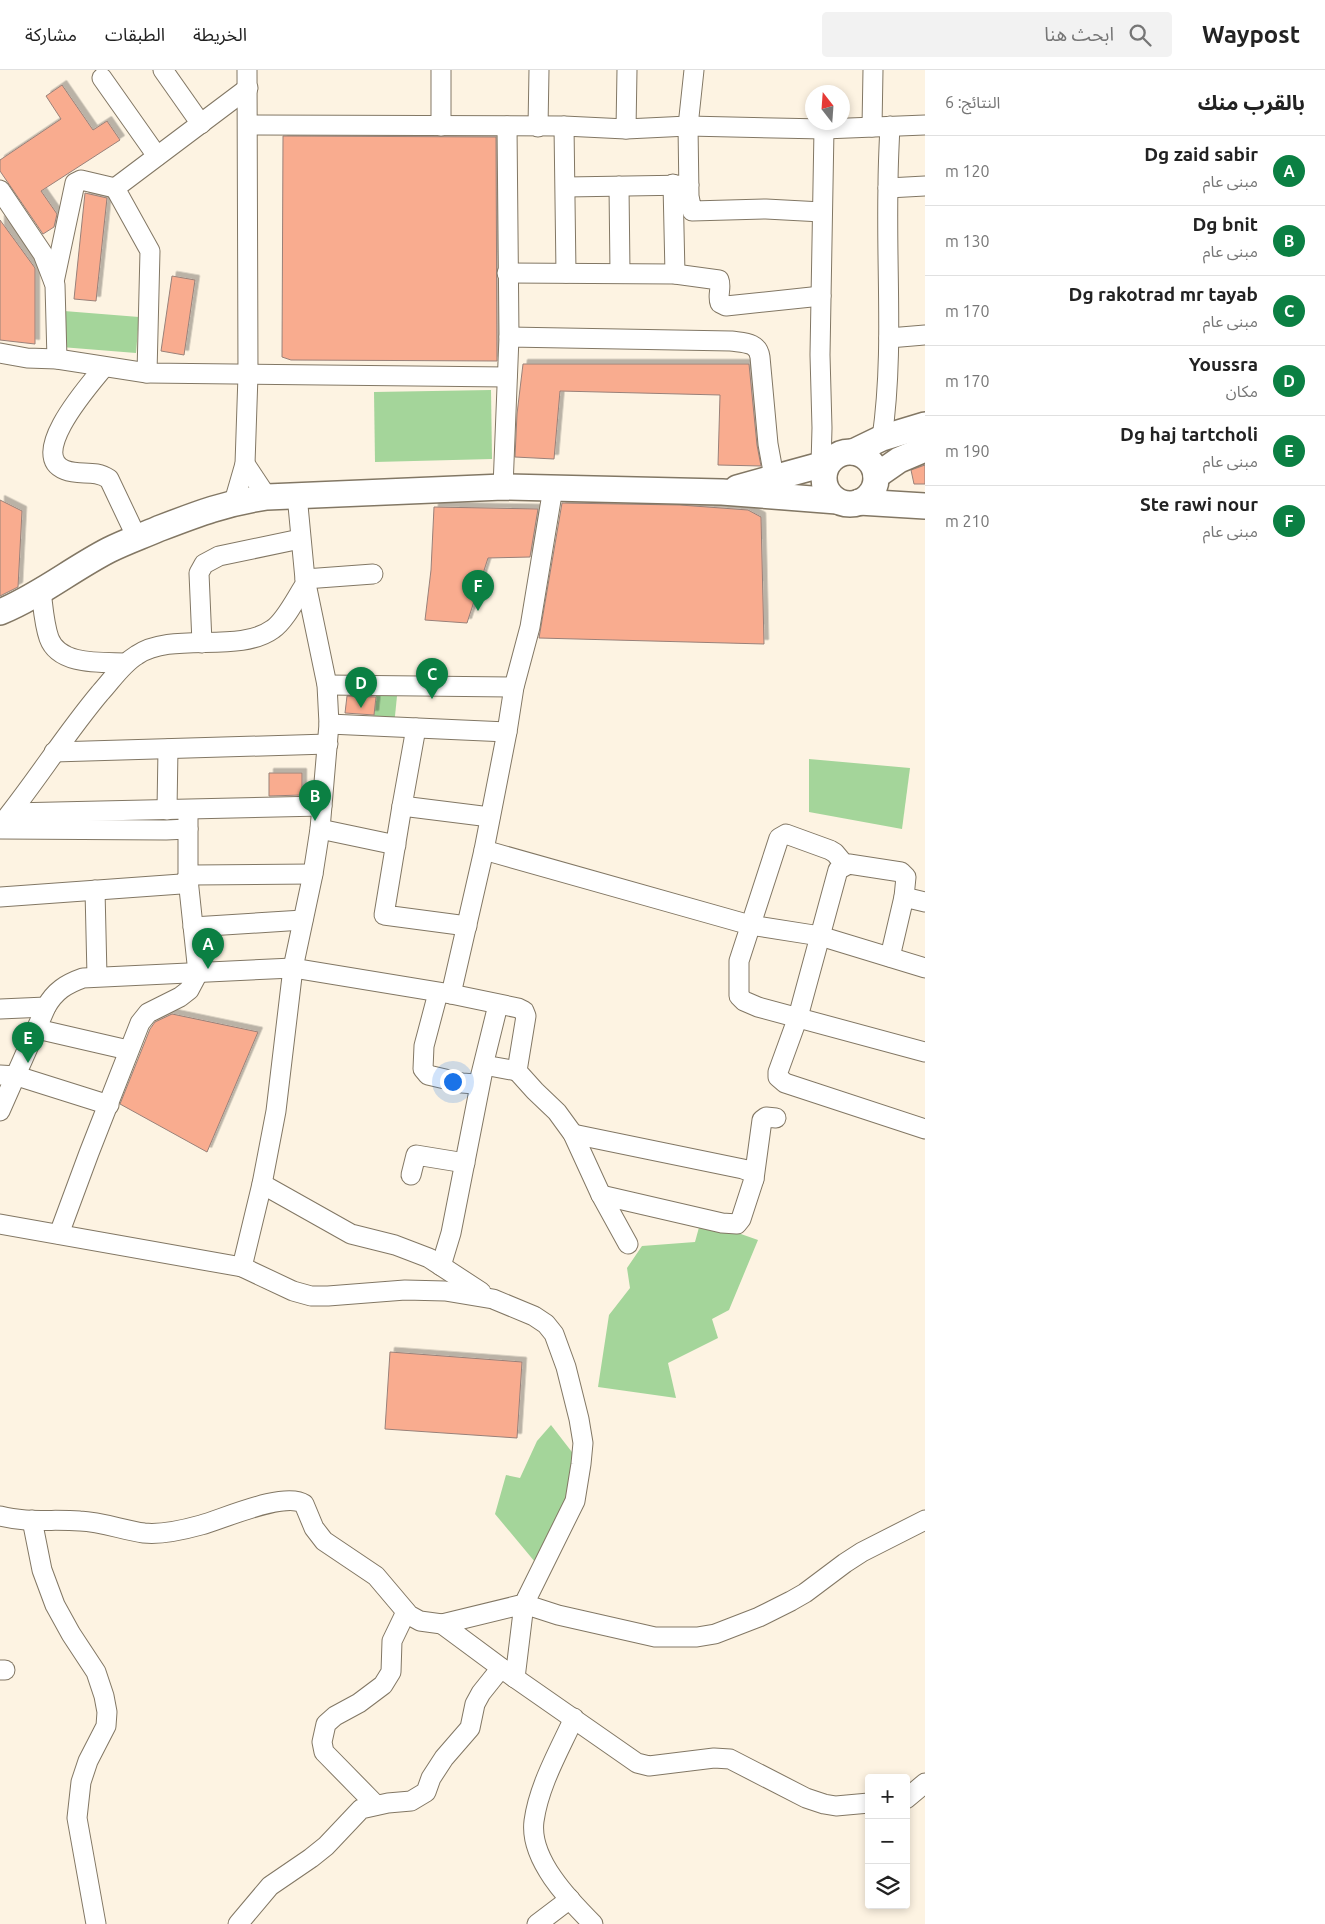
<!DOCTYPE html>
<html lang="ar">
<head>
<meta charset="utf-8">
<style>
	:root { --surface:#fff; --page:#f2f2f2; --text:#222; --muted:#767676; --line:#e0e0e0; --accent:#0b8043 }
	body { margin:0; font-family:Ubuntu,"Noto Sans Arabic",sans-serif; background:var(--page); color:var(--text); direction:rtl }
	.controls { position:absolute; right:15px; bottom:15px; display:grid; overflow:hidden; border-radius:5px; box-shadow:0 2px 8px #0003 }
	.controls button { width:45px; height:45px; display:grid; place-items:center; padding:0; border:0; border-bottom:1px solid var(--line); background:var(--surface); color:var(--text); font:25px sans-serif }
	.compass { position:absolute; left:805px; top:15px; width:45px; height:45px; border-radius:50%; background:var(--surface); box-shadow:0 2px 8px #0003; rotate:343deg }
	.you { position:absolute; left:452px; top:1011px; width:18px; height:18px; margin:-12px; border:4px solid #fff; border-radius:50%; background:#1a73e8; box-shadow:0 0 0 8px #1a73e833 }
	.badge { display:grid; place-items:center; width:32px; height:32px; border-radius:50%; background:var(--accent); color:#fff; font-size:16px; font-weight:700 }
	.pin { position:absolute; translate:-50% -41px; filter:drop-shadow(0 1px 2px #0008) }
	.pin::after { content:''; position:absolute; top:26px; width:18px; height:15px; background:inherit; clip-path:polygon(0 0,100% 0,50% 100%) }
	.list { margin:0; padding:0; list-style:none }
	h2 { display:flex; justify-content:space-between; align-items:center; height:65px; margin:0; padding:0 20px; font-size:21px }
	h2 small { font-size:16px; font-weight:400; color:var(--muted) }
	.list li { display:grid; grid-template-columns:32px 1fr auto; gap:15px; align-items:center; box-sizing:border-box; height:70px; padding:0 20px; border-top:1px solid var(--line) }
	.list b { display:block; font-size:19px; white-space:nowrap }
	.list p { margin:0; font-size:16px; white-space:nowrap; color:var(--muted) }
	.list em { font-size:16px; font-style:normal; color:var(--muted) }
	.icon { flex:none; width:28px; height:28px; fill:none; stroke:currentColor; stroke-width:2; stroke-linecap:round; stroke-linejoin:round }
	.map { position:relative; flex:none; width:925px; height:1854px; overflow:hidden; direction:ltr }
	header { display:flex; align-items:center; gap:30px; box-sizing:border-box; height:70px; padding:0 25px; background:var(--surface); border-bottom:1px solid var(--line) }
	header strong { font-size:24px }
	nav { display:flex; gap:28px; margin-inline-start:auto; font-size:18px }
	.search { width:350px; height:45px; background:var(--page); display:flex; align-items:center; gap:12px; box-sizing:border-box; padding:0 18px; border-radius:5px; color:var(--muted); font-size:19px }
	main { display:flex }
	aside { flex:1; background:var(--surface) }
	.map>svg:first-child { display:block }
	.green { fill:#a4d59a }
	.building { fill:#f9ac8f; stroke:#998179; filter:url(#shadow) }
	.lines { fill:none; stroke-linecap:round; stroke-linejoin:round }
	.minor-casing { stroke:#827764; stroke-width:21 }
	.major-casing { stroke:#827764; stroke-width:28 }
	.minor { stroke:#fff; stroke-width:19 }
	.major { stroke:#fff; stroke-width:25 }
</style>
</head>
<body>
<header>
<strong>Waypost</strong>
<div class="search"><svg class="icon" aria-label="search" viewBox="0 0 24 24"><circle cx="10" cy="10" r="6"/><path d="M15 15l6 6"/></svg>ابحث هنا</div>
<nav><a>الخريطة</a><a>الطبقات</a><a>مشاركة</a></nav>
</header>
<main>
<aside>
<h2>بالقرب منك<small>النتائج: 6</small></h2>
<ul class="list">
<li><span class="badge">A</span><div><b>Dg zaid sabir</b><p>مبنى عام</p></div><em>120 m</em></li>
<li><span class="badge">B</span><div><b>Dg bnit</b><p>مبنى عام</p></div><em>130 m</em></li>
<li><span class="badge">C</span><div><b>Dg rakotrad mr tayab</b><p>مبنى عام</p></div><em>170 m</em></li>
<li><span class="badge">D</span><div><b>Youssra</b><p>مكان</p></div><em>170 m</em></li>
<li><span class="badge">E</span><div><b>Dg haj tartcholi</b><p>مبنى عام</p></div><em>190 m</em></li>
<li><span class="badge">F</span><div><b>Ste rawi nour</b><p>مبنى عام</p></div><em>210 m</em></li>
</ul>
</aside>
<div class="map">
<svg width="925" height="1854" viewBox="0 0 925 1854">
	<defs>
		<filter id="shadow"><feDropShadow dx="4.5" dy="-4.5" stdDeviation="0" flood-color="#0004"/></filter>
	</defs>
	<rect width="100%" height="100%" fill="#fdf3e2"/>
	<!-- green -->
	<g class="green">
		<path d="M64,241L139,247L136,283L61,277Z"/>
		<path d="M491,320L492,389L375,392L374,322Z"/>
		<path d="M376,625L397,626L394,656L373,654Z"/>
		<path d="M809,689L910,698L902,759L809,742Z"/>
		<path d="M701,1150L758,1170L729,1240L712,1249L718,1268L668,1293L676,1328L598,1317L609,1245L630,1218L627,1198L642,1176L695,1172Z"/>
		<path d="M551,1355L575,1386L565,1429L535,1492L495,1444L506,1405L520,1408L537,1371Z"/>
	</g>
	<!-- building -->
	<g class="building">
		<path d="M62,15L93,60L107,51L120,70L41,121L57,144L54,157L43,164L0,101V90L61,49L46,26Z"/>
		<path d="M283,66L496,67L497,291L291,290L282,287Z"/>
		<path d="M85,123L107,128L96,231L74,229Z"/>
		<path d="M0,150L35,198V274L0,270Z"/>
		<path d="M172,206L195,210L184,285L161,281Z"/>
		<path d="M523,294H749L757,375L761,396L718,395L720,325L560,321L554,389L515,387L517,344Z"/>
		<path d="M925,395V414H914L911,400Z"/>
		<path d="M0,430L22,441L18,517L0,526Z"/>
		<path d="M562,433L680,435L748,440L761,447L764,574L539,568Z"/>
		<path d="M434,437L538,439L530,487L488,488L467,553L425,550L431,500Z"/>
		<path d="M347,626L376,627L374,645L345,643Z"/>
		<path d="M269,703H302V725L269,726Z"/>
		<path d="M172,944L258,962L207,1082L120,1034L150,959L155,952Z"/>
		<path d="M390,1282L522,1292L517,1368L385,1359Z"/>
	</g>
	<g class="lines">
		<!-- minor casing -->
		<g class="minor-casing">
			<g id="minor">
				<path d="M163,0L201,54"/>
				<path d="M441,0V56"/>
				<path d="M694,0L688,56L689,126L692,141L766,139L822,142"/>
				<path d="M102,8L157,86"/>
				<path d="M248,55L564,56L626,59L688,56L824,59L925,55"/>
				<path d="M507,56L509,267"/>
				<path d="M564,56L566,203"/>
				<path d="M538,57L539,0"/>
				<path d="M872,57L873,0"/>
				<path d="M626,59L627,0"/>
				<path d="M673,114L675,204"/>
				<path d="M619,116L620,202"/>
				<path d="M566,117L689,115"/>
				<path d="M888,118L925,116"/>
				<path d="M0,120L43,184L55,215L57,289"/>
				<path d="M507,203L675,204L719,210C722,217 717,226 720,233L726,236L821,226"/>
				<path d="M54,212L75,113L81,110L115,118"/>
				<path d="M889,268L925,265"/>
				<path d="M0,283L27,288L57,289L147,303L507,307"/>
				<path d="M104,297C92,312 26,385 65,400C80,406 94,399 109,409L137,468"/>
				<path d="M147,303L150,181L115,118L248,18"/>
				<path d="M882,368C894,285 886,201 888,117C888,97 889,76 890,56"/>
				<path d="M245,394L267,427"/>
				<path d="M821,395L822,358L820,285L824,59"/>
				<path d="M503,417L509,267L731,271C744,273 758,272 760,287L768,374L774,407"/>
				<path d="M297,425L305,509L327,615L329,654L320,759L313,804L293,898L276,1041L262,1114L242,1197L293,1221L311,1226H328L405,1220L445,1221L493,1229L534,1246L546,1254L554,1264L566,1297L579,1349L583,1373L581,1394L575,1431L524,1534L515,1608L442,1554L524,1534L558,1545L655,1567H697L715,1564L759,1547L791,1531L805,1523L845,1493L862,1482L925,1450"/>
				<path d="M234,432L245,394L248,305L247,0"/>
				<path d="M305,509L373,504"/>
				<path d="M41,521C43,536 44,554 49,568C59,596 102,592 126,593"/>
				<path d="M202,573L199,503L204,494L219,486L300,469"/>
				<path d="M327,615L514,617"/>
				<path d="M329,654L507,662"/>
				<path d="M416,658L402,736L490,747"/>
				<path d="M54,682L328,674"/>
				<path d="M402,736L384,845L467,856"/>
				<path d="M167,740L168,679"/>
				<path d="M11,743L322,736"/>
				<path d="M0,756C35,713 64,666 100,623C112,610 122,594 137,585C172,561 239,584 273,559C286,550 297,526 306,513"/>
				<path d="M0,759L166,760L188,759"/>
				<path d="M320,759L396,775"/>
				<path d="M484,780L750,855L820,866L925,898"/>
				<path d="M845,795L835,783L830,780L786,764L779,768L739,891V926L744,931L758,937L925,982"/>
				<path d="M95,820L97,906"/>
				<path d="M0,827L181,814L193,805L313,804"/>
				<path d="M925,832L904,827L906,807L901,802L849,794L838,800L798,947L778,1002V1007L785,1013L925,1059"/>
				<path d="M193,857L303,850"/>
				<path d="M890,887L904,827"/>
				<path d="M438,923L424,976L423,999L428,1005L462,1013L475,1014L480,1008L498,935"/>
				<path d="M451,924L484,780L507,662L514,617L530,557L553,418"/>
				<path d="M0,939L46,937"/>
				<path d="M37,959L128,980"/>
				<path d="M0,1005L17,1006L109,1035"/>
				<path d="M0,1041L46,937C55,921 66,914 83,908L293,898L451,924L518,938L524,941L526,946L517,1001L535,1021L557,1042L573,1064L601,1125L628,1174"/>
				<path d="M573,1064L743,1099L751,1102L754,1109L741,1149L737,1154L722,1153L601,1125"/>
				<path d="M411,1105L416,1085L465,1093"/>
				<path d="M754,1109L762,1050L766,1047L776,1048"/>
				<path d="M262,1114L351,1164L395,1175L429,1188L481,1222"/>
				<path d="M0,1154L242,1197"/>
				<path d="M59,1164L89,1083L140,953L148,943L180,927L189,920L198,903L188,809V740"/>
				<path d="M441,1196L451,1163L484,995L517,1001"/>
				<path d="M0,1446C26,1453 53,1449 80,1451C102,1452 123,1460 144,1463C162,1465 183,1460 201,1455C223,1449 285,1421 304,1434L314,1458L324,1471L376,1506L409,1545L420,1551L442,1554"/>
				<path d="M32,1450L42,1500L55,1535L71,1564L96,1602L104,1626L107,1642L106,1656L88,1691L81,1712L77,1748L96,1854"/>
				<path d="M0,1600H5"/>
				<path d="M515,1608L637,1693L649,1696L714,1688L730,1689L806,1728L824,1734L836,1736L869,1733"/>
				<path d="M574,1648C559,1681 539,1715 534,1751C529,1789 569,1830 593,1854"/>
				<path d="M906,1729L925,1713"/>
				<path d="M376,1735L324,1682L322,1672L326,1654L335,1646L359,1633L383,1615L391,1602L392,1571L406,1542"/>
				<path d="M238,1854L270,1816L311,1788L326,1776L361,1739L388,1733L411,1731L426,1722L431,1708L444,1688L470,1658L475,1634L481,1623L501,1598"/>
				<path d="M537,1854L570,1829"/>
			</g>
		</g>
		<!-- major casing -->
		<g class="major-casing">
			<g id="major">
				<path d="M853,382L882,368L925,355"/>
				<circle cx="850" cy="408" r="26"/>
				<path d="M876,406L899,390L925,379"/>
				<path d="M737,418L828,393"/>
				<path d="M859,432L925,436"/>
				<path d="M0,542C39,526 72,499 109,480C125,472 142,466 158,459C197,444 225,433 267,427L503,417L722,422L837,431"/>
			</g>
		</g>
		<!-- minor -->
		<use href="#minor" class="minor"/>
		<!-- major -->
		<use href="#major" class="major"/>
	</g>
</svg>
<div class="controls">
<button>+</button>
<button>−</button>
<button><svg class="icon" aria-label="layers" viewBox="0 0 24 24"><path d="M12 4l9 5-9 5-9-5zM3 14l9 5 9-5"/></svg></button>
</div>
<svg class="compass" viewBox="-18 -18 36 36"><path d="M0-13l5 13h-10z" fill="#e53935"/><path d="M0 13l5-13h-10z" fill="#767676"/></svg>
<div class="you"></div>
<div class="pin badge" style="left:208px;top:899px">A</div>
<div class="pin badge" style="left:315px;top:751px">B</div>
<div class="pin badge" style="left:432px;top:629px">C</div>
<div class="pin badge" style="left:361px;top:638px">D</div>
<div class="pin badge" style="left:28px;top:993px">E</div>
<div class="pin badge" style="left:478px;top:541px">F</div>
</div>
</main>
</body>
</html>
